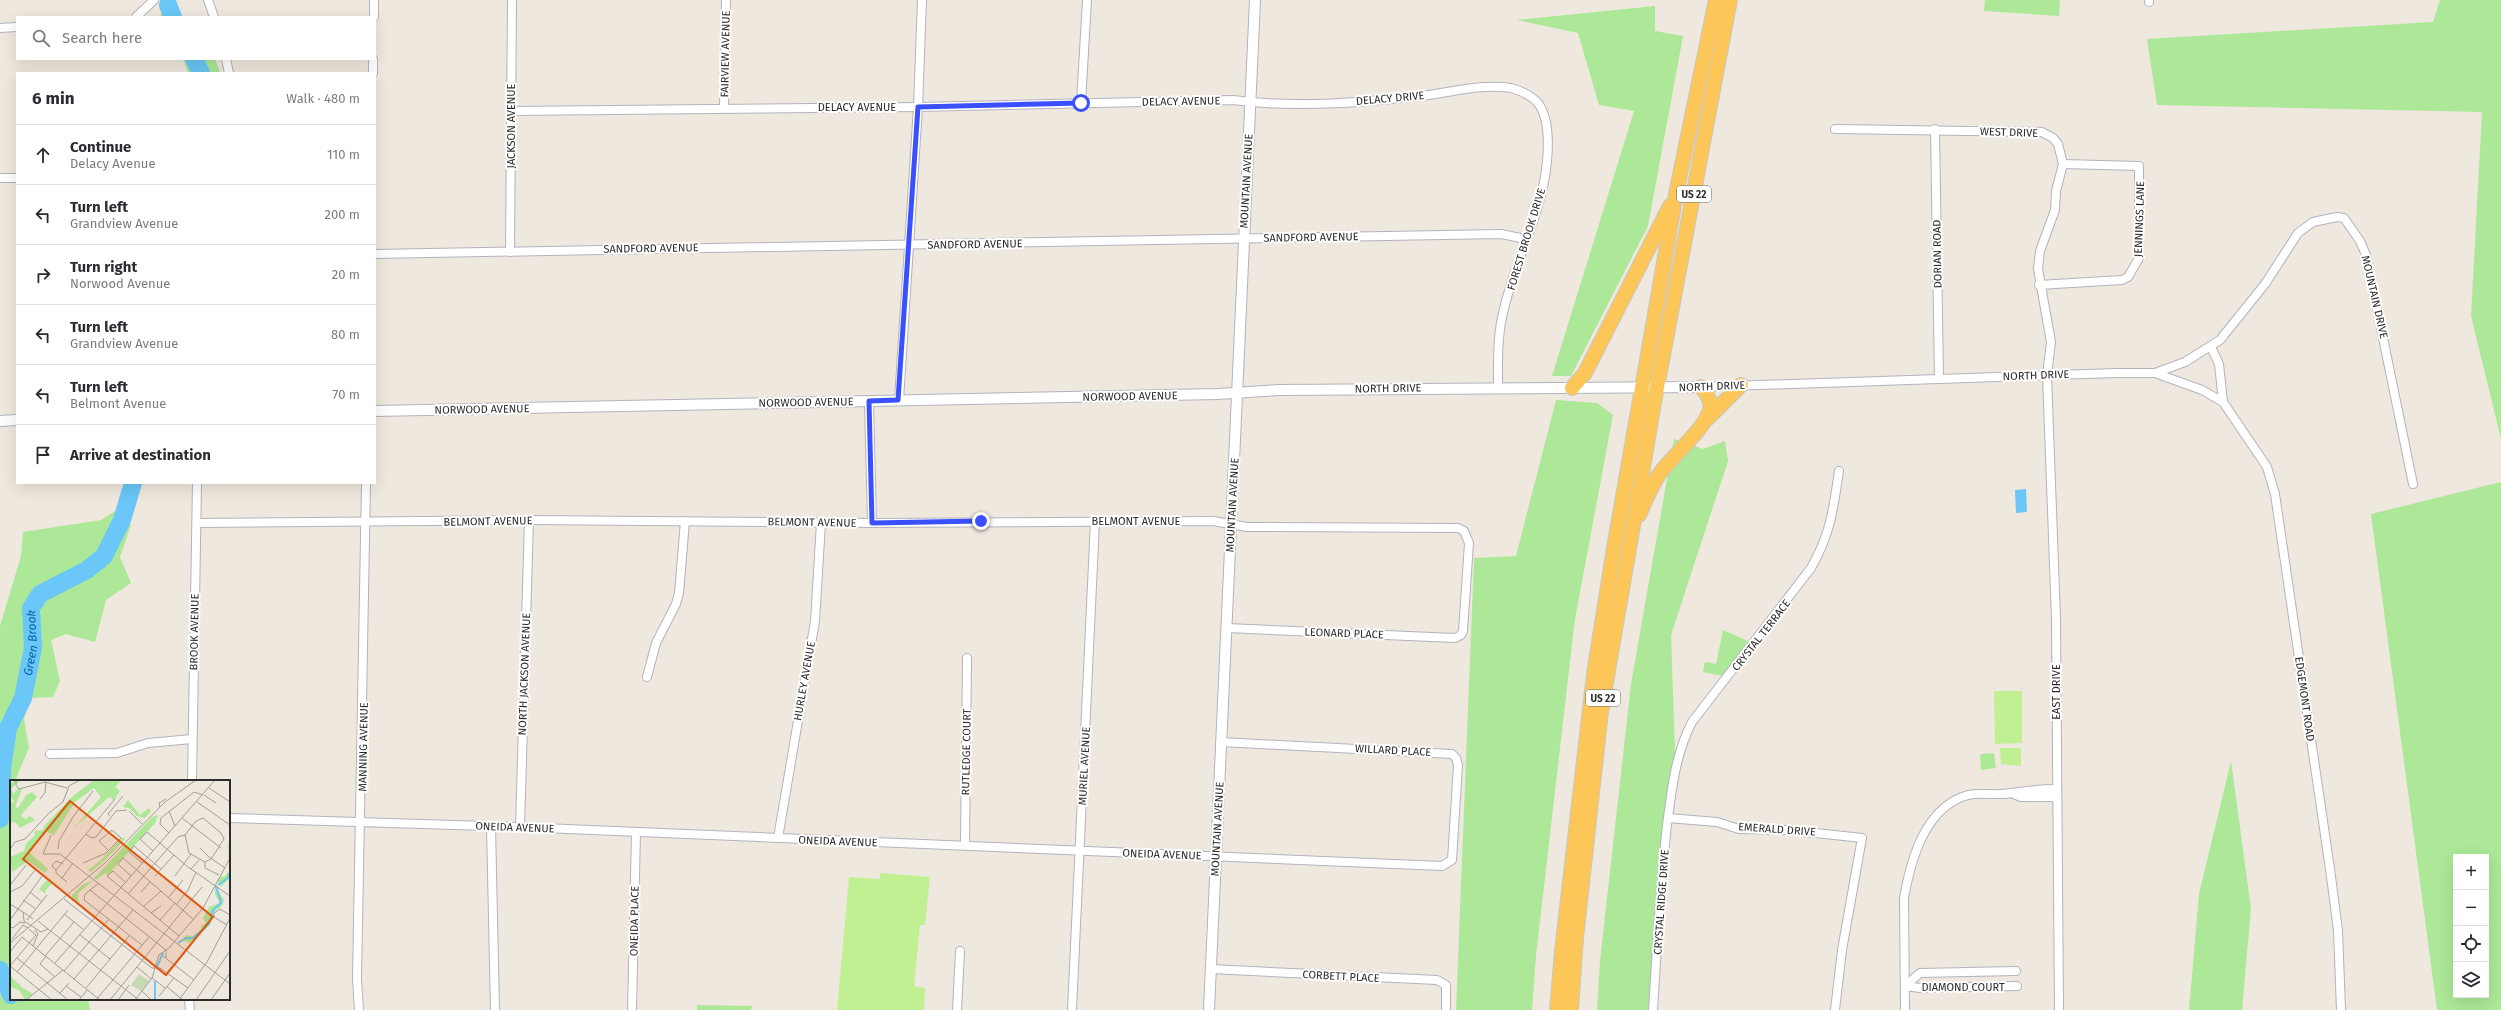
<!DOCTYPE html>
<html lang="en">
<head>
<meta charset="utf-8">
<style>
	:root { --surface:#fff; --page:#f7f7f7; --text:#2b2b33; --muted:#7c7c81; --line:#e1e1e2 }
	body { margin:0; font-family:"Fira Sans",sans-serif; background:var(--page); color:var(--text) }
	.controls { position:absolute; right:12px; bottom:12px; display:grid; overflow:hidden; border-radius:0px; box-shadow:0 4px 16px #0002 }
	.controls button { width:36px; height:36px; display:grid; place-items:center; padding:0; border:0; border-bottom:1px solid var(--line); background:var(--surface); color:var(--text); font:20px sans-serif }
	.stop { position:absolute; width:12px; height:12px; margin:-9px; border:3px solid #3a50ff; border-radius:50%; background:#fff }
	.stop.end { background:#3a50ff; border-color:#fff; box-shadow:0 1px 4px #0008 }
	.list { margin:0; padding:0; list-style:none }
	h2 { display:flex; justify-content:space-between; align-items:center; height:52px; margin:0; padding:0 16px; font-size:17px }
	h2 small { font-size:13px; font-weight:400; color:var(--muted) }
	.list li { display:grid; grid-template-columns:26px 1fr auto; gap:12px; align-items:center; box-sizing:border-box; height:60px; padding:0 16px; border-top:1px solid var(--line) }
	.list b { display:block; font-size:15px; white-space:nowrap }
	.list p { margin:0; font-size:13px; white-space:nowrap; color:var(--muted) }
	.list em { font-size:13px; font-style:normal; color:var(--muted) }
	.icon { flex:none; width:22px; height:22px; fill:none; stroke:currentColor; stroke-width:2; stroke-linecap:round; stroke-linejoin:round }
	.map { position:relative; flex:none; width:2501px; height:1010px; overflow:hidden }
	.search { position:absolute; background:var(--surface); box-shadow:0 4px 16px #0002; left:16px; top:16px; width:360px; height:44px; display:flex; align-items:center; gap:10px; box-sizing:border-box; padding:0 14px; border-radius:0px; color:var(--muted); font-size:15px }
	.panel { position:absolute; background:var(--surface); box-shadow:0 4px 16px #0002; left:16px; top:72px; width:360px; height:412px; border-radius:0px }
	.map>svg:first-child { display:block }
	.green { fill:#ace897; fill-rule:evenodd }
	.pitch { fill:#c1f092 }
	.water { fill:#6ac7f7 }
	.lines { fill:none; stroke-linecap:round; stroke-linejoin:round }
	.river { stroke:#6ac7f7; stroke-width:18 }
	.minor-casing { stroke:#b2b3c0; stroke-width:10 }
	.tertiary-casing { stroke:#b2b3c0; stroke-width:12 }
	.trunk-casing { stroke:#c8c8c8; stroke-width:16 }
	.minor { stroke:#fff; stroke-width:8 }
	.tertiary { stroke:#fff; stroke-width:10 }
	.trunk { stroke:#fcc658; stroke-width:14 }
	.route { stroke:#3a50ff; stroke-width:5 }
	.labels { text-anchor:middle; stroke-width:4; stroke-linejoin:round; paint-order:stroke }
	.shield { fill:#fff; stroke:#6b6b6b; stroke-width:1 }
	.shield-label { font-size:10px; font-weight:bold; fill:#2c2c2c }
	.street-label { font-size:11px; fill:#2c2c2c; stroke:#fff }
	.water-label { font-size:12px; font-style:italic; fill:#0463a8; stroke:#fff }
	.inset-river { fill:none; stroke:#6ac7f7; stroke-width:2 }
	.inset-road { fill:none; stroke:#a19d97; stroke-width:1 }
	.view { fill:#df570e; fill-opacity:0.15; stroke:#df570e; stroke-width:2 }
	.inset-edge { fill:none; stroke:#2c2c2c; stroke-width:2 }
</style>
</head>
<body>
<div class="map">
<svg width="2501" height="1010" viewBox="0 0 2501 1010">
	<rect width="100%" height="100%" fill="#efe8de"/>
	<!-- green -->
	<g class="green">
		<path d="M174,0H176L182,17H162L160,14Z"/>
		<path d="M1985,0H2060L2059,16L1984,11Z"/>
		<path d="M2440,0H2501V439L2471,316L2482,112L2157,105L2147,39L2433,22Z"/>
		<path d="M1655,6V31L1683,36L1648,226L1571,376H1552L1634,111L1599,105L1578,33L1517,20Z"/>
		<path d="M183,59H215L220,73H188Z"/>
		<path d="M1556,400L1597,403L1613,415L1575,619L1536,955L1532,1010H1456L1474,558L1516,556Z"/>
		<path d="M1674,439L1703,449L1725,441L1728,461L1671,635L1675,752L1648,1010H1597L1600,961L1631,684Z"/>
		<path d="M2501,482V1010H2437L2371,514ZM2456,857H2486V995H2456Z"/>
		<path d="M117,510L131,525L120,557L131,583L106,600L95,642L66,634L51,640L60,681L53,697L31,698L24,719L29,748L15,781H11L9,795L11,798V999H88L90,1010H0V626L21,556L23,532L101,520Z"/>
		<path d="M1723,630L1748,641L1723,676L1703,672L1705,662L1716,664Z"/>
		<path d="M1994,753L1996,768L1981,770L1980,754Z"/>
		<path d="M2231,761L2251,909L2242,1010H2189L2199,894Z"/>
		<path d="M697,1005L752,1006L751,1010H697Z"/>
	</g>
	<!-- pitch -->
	<g class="pitch">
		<path d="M1994,691H2022V743L1995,744Z"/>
		<path d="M2000,748H2021V766L2001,764Z"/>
		<path d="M880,873L930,877L925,925H920L914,986L925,988L924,1010H837L849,877L880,879Z"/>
	</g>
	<!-- water -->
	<path class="water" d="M2026,489L2027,512L2016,513L2015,490Z"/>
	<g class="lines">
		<!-- river -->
		<g class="river">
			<path d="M168,5L173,17"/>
			<path d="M194,59L201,73"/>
			<path id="s1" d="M0,819L2,769L8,728L23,698L33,648L31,608L40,594L87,570L104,556L122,520L133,483"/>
			<path d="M0,970L11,995"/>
		</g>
		<!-- minor casing -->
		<g class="minor-casing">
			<g id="minor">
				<path d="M208,0L214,17"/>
				<path d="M2149,2V0"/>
				<path d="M136,17L154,0"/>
				<path d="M374,17V0"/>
				<path d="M0,28L17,27"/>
				<path d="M226,59L229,73"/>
				<path d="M373,73V59"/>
				<path d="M1081,103L1087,0"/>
				<path d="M724,108L726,0"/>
				<path d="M511,111L918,107L1233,100C1295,108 1358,103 1420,96C1450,93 1481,83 1511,88C1519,90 1529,95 1535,100C1553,116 1548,161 1544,182C1535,226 1514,266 1504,309C1497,335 1498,361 1498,387"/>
				<path d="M1835,129L2042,132L2053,138L2058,144L2063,164L2056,191L2055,210L2040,251L2038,269L2051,342L2047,375L2056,619L2059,1010"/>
				<path d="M1935,129L1939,378"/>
				<path d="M0,178H17"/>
				<path d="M510,252L512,0"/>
				<path d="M375,254L1501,234L1526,239"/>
				<path d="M2039,285L2122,280L2128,277L2139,258V166L2063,164"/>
				<path d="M2155,373L2202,390L2223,402L2219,364L2211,347"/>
				<path d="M1701,387L2117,373H2155L2185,362L2220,340L2265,284L2298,233L2313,222L2337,217L2344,218L2360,241L2366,255L2413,484"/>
				<path d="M899,400L918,107L922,0"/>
				<path d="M869,401L872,523"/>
				<path d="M2223,402L2267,467L2275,494L2330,869L2338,930L2341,1010"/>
				<path d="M197,523L529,520L872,523L1213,521L1247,527L1458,528L1464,531L1469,543L1463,631L1461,635L1455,638L1227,628"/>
				<path d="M647,677L656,643L676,604L679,593L685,521"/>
				<path d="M50,754L117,753L148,743L192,739"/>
				<path d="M192,781L197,483"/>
				<path d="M2011,793L2021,797H2056"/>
				<path d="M229,818L520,827L1442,866L1452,860L1458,765L1456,758L1452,754L1221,742"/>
				<path d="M1668,818L1717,822L1739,829L1788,830L1862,838L1842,950L1835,1010"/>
				<path d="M491,826L495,1010"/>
				<path d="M520,827L529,520"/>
				<path d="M778,838L815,621L821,523"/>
				<path d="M965,845L967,658"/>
				<path d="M1210,969L1437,980L1446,985V1010"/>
				<path d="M1905,986L1920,973L2016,971"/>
				<path d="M1905,986L1920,988L2017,986"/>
				<path d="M189,999L190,1010"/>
				<path d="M359,1010L357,979L366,483"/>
				<path d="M632,1010L636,832"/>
				<path d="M957,1010L960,951"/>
				<path d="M1072,1010L1095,521"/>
				<path d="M1653,1010C1657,948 1660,887 1667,825C1672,789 1675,755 1692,722L1811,568C1831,533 1833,510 1839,471"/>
				<path d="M1905,1010L1904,898C1911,859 1925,807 1968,795C1982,792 1997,796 2011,793C2026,791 2040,789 2056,789"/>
			</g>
		</g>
		<!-- tertiary casing -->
		<g class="tertiary-casing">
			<g id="tertiary">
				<path d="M375,411L1218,394L1279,390L1701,387"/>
				<path d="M0,421L17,420"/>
				<path d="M1209,1010L1255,0"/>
			</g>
		</g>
		<!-- trunk casing -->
		<g class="trunk-casing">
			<g id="trunk">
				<path d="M1572,388L1585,373L1670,206"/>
				<path d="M1707,419L1741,385"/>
				<path d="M1639,515C1645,502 1650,488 1658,476C1669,459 1707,427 1710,409C1712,400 1706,393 1701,387"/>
				<path d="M1557,1010L1562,951L1594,674L1614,548L1676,194L1716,0"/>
				<path d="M1571,1010L1576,938L1601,712L1654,403L1730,0"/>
			</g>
		</g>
		<!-- minor -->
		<use href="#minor" class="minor"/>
		<!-- tertiary -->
		<use href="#tertiary" class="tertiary"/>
		<!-- trunk -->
		<use href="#trunk" class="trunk"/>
	</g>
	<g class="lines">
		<!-- route -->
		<path class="route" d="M981,521L872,523L869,401L898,400L918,107L1081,103"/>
	</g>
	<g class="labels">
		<!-- shield labels -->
		<g class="shield">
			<rect x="1677" y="186" width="34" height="16" rx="3"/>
			<rect x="1586" y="690" width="34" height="16" rx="3"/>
		</g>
		<g class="shield-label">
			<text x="1694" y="198">US 22</text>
			<text x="1603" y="702">US 22</text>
		</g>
		<!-- street labels -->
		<g class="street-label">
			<text transform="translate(725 54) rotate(-89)" y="4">FAIRVIEW AVENUE</text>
			<text transform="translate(1390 98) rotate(-5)" y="4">DELACY DRIVE</text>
			<text transform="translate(1181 101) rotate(-1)" y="4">DELACY AVENUE</text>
			<text x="857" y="111">DELACY AVENUE</text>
			<text transform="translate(511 126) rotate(-90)" y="4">JACKSON AVENUE</text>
			<text transform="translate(2009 132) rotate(2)" y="4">WEST DRIVE</text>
			<text transform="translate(1246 181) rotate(-87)" y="4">MOUNTAIN AVENUE</text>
			<text transform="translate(2139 219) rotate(-88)" y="4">JENNINGS LANE</text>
			<text transform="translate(1311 237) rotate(-1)" y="4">SANDFORD AVENUE</text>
			<text transform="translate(1526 239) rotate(-73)" y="4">FOREST BROOK DRIVE</text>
			<text transform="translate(975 244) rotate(-1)" y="4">SANDFORD AVENUE</text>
			<text transform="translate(651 248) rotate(-1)" y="4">SANDFORD AVENUE</text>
			<text transform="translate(1937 254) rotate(-91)" y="4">DORIAN ROAD</text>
			<text transform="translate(2375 297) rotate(77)" y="4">MOUNTAIN DRIVE</text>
			<text transform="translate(2036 375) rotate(-2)" y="4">NORTH DRIVE</text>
			<text transform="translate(1712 386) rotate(-2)" y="4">NORTH DRIVE</text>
			<text transform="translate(1388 388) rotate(-1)" y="4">NORTH DRIVE</text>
			<text transform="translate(1130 396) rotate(-1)" y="4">NORWOOD AVENUE</text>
			<text transform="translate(806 402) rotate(-1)" y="4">NORWOOD AVENUE</text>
			<text transform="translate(482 409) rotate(-1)" y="4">NORWOOD AVENUE</text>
			<text transform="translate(1232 505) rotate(-87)" y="4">MOUNTAIN AVENUE</text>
			<text transform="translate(488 521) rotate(-1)" y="4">BELMONT AVENUE</text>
			<text x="1136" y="525">BELMONT AVENUE</text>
			<text transform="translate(812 522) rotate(1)" y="4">BELMONT AVENUE</text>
			<text transform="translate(194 632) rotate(-89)" y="4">BROOK AVENUE</text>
			<text transform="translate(1344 633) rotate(2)" y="4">LEONARD PLACE</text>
			<text transform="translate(1761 635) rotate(-52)" y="4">CRYSTAL TERRACE</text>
			<text transform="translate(524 674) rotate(-88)" y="4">NORTH JACKSON AVENUE</text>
			<text transform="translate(804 681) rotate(-80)" y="4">HURLEY AVENUE</text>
			<text transform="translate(2056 692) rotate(-90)" y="4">EAST DRIVE</text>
			<text transform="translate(2305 699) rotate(82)" y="4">EDGEMONT ROAD</text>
			<text transform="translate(363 747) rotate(-89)" y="4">MANNING AVENUE</text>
			<text transform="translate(1393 750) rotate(3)" y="4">WILLARD PLACE</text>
			<text transform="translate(966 752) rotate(-89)" y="4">RUTLEDGE COURT</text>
			<text transform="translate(1084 766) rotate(-87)" y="4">MURIEL AVENUE</text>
			<text transform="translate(515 827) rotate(2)" y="4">ONEIDA AVENUE</text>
			<text transform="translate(1217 829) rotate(-87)" y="4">MOUNTAIN AVENUE</text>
			<text transform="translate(1777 829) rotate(4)" y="4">EMERALD DRIVE</text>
			<text transform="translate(838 841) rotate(2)" y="4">ONEIDA AVENUE</text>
			<text transform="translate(1162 854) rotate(2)" y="4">ONEIDA AVENUE</text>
			<text transform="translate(1661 902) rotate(-86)" y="4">CRYSTAL RIDGE DRIVE</text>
			<text transform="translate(634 921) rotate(-89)" y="4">ONEIDA PLACE</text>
			<text transform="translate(1341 976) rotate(3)" y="4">CORBETT PLACE</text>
			<text x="1963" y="991">DIAMOND COURT</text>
		</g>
		<!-- water labels -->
		<g class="water-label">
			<text dy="4" stroke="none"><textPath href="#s1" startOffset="181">Green Brook</textPath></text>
		</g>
	</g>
	<!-- overview -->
	<g transform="translate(10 780)">
		<rect width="220" height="220" fill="#efe8de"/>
		<path d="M5,0H11L1,9L4,14L8,8L12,9L5,27L8,28L16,15L22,12L27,17L11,35L15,39L20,36L25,40L10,48L5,42L0,43V24L4,21L0,16V4ZM84,0H112L105,7L110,11L104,20L99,17L64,48L91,17L84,8L65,22L44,55L35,51L20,73L38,89L35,93L18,81L2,92L0,77L14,71L16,64L25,55L24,51L33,50L34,46L63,16ZM118,20L130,35L139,28L141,31L135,38L127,36L119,28L113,27ZM148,35L145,43L98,95L95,93L86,100L84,98L142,37ZM113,57L115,59L95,80L81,92L78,90L90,81ZM220,59V97L211,107L207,100L212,96L214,97L219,91L218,66ZM39,98L43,102L35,111L36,114L29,109ZM84,100L68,113V120L70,123L62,118V115L72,105ZM205,106L214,120L212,126L205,131L200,145L188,156L180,163L173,160L176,155L183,156L192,149L191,146L196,143L193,138L199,127L210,123L205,114ZM0,196L13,208L23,214L15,220L9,210L0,207Z" fill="#ace897"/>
		<path d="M129,194L139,201L131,211L121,205Z" fill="#c3dab4"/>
		<path class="inset-river" d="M208,105L218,98L220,92M168,163L176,158H183L199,144L203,130L211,123L206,106M147,187L153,173M145,220V201"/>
		<path class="inset-road" d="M6,0V5L9,9L35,2L57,8M199,8L220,22M194,15L206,23M30,19L35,13L36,2M187,22L220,45M150,27L149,23L156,19M119,31L132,44M159,31L165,46M100,36L98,34L113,16M172,38L211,68M193,38L211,53L214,59L201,79L195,82L179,73L175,55L186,41ZM159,53L150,44L151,38L184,12L193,15M75,54L82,58L86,57L106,31L117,30M41,55L33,74H50L220,204M190,68L199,77L215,88M0,69L5,62L15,59L39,33L53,22L59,6L70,0M48,69L49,61L63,37L83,11M143,71L130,59L137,52L178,87L220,116M195,82V88L209,95M73,83L94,74L96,73L111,58L102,50L89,61L99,71M132,83L119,72L124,66L151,89M181,89L189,80M46,90L42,86L46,81L53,84M121,96L108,84L113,78L183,139M145,96L164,75M165,96L181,74M52,98L63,83M57,102L46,93V90L105,19M115,102L103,91L97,96L169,156M89,103L75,114L74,120L132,165M1,104L16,85M80,110L156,170V178M0,112L12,106L26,89M20,112L32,122M131,112L140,102M118,114L168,57L175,55M158,118L173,100M54,119L142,188H150L178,208M13,120L26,129M0,124L13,132L14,141L31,152L38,149L129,220M166,125L178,110L186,92M133,127L151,111M13,132L23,139M141,133L151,126M54,134L73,149M0,140L33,95M17,140L37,115M150,140L165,123M28,141L38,149M217,145L204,137V133L210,129L220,135M0,147L3,148L10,142L15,143M25,150L28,154L23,166L90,220M69,154L100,179M2,159L13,145L18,148M0,163L96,82L155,22L186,0M0,172L12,157L23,166M35,176L64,142M36,176L30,184L45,197M153,176L184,200M7,178L58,220M45,183L205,0M0,186L42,220M0,186L26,155L19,149M127,187L141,199M54,191L99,139M7,192L58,130M142,198L155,208M64,199L123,130M56,206L71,217M157,207L173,220M76,208L120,155M132,211L141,220M50,213L59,203M149,216L164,198M16,220L53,190M69,220L77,210M86,220L139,157M100,220L192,107M108,220L119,205M125,220L142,198L149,175L159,168L193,128L219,80M169,220L197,182L220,138M186,220L220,171M201,220L220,193"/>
		<path class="view" d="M60,21L203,137L156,195L13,79Z"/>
		<rect width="220" height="220" class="inset-edge"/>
	</g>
</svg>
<div class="controls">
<button>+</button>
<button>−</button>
<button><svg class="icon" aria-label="locate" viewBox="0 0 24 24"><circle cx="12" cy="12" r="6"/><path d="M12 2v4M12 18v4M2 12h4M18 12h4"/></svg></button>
<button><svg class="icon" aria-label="layers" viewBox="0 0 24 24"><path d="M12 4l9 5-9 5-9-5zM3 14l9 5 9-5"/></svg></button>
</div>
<div class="stop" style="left:1081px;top:103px"></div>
<div class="stop end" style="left:981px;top:521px"></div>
<div class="search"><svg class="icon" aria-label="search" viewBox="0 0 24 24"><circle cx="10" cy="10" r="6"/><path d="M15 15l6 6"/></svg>Search here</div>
<section class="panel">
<h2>6 min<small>Walk · 480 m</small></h2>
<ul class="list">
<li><svg class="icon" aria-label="ahead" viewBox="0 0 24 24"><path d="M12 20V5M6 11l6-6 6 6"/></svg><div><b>Continue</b><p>Delacy Avenue</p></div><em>110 m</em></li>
<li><svg class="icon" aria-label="left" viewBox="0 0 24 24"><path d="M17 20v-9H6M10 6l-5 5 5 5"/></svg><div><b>Turn left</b><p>Grandview Avenue</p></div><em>200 m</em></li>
<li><svg class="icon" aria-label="right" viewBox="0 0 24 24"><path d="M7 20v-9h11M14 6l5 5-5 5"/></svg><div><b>Turn right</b><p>Norwood Avenue</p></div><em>20 m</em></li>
<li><svg class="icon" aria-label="left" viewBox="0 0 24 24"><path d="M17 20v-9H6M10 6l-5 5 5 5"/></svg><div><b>Turn left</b><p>Grandview Avenue</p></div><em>80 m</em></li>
<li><svg class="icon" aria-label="left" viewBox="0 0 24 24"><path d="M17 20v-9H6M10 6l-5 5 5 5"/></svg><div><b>Turn left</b><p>Belmont Avenue</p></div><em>70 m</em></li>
<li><svg class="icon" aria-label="arrive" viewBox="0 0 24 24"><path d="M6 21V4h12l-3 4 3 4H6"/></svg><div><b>Arrive at destination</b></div></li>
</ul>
</section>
</div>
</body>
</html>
